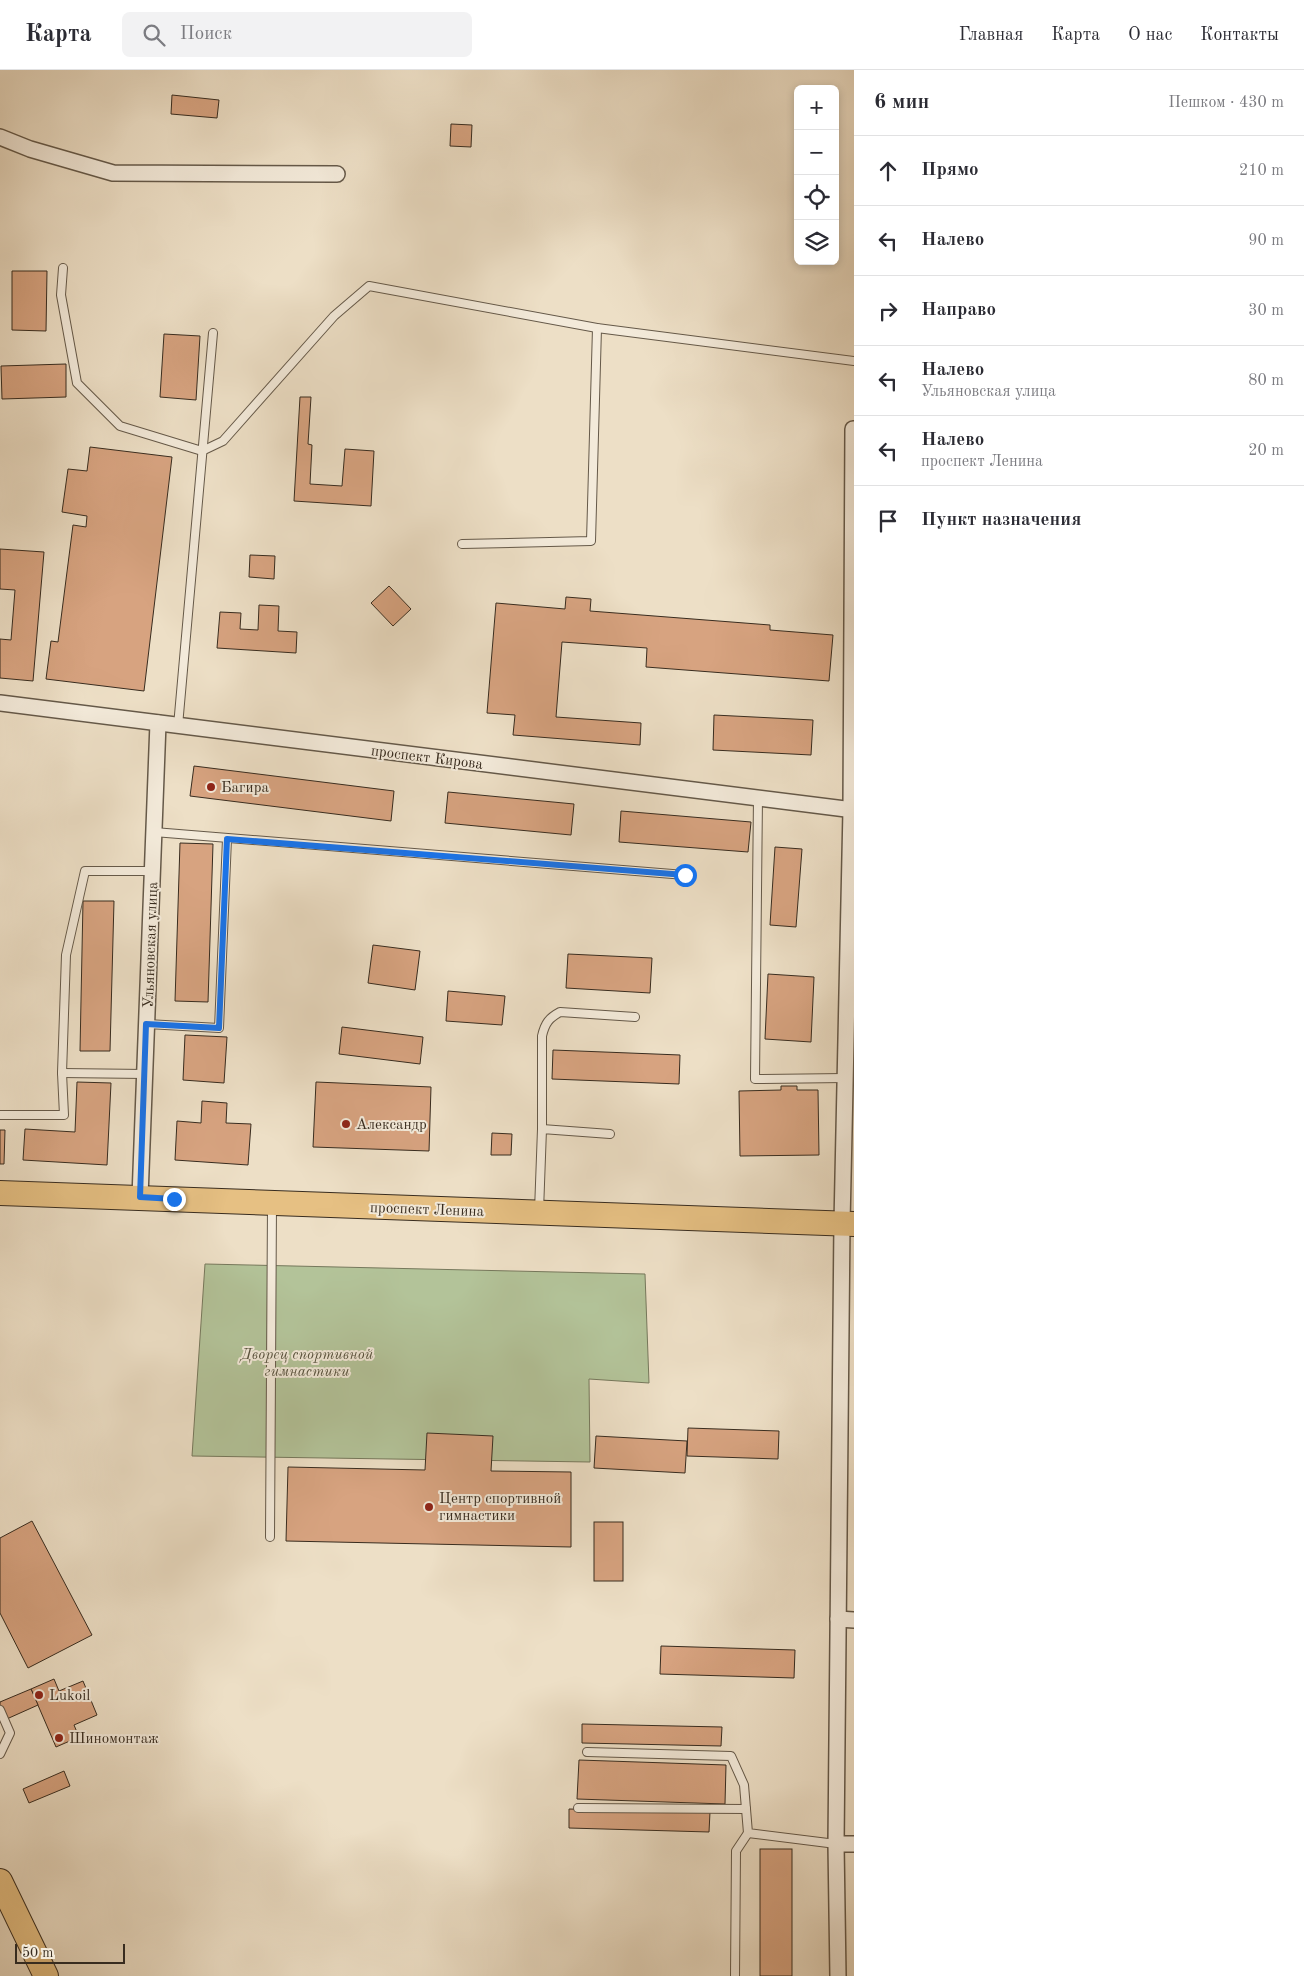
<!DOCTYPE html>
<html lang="ru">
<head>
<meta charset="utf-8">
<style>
	:root { --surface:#fff; --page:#f2f2f3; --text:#2b2b33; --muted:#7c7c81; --line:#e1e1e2 }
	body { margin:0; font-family:"Old Standard TT",serif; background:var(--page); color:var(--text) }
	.controls { position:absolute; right:15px; top:15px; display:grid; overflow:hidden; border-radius:8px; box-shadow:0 2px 8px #0003 }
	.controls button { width:45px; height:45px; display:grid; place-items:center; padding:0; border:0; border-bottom:1px solid var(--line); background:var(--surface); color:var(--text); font:25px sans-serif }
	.scale { position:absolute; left:15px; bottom:12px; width:110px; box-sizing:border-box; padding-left:5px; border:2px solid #382c1f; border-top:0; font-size:14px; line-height:18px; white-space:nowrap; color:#382c1f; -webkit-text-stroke:4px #f3eada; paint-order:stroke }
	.stop { position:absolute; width:15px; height:15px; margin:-11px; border:4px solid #1a73e8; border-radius:50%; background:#fff }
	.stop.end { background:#1a73e8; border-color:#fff; box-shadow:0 1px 5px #0008 }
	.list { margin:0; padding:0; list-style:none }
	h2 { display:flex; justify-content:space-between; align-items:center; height:65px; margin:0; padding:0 20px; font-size:21px }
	h2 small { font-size:16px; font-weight:400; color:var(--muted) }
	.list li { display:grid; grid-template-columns:32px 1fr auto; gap:15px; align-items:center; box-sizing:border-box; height:70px; padding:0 20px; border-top:1px solid var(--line) }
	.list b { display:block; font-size:19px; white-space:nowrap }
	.list p { margin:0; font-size:16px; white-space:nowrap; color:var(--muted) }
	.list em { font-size:16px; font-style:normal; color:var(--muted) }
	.icon { flex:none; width:28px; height:28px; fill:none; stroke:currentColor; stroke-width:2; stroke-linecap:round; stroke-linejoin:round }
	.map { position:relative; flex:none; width:854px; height:1906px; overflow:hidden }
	header { display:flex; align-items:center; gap:30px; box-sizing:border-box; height:70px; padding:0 25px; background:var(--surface); border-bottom:1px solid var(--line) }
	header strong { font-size:24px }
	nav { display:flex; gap:28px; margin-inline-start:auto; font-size:18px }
	.search { width:350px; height:45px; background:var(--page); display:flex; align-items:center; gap:12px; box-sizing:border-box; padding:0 18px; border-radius:8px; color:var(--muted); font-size:19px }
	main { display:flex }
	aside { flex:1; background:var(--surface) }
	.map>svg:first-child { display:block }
	.green { fill:#b3c399; stroke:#76785c }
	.building { fill:#d7a380; stroke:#382c1f }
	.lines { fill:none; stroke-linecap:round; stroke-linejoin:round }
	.lane-casing { stroke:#655949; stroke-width:10 }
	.street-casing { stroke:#655949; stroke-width:18 }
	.primary-casing { stroke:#382c1f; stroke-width:26 }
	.lane { stroke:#f3eada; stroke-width:8 }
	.street { stroke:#f3eada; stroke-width:15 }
	.primary { stroke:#e6c083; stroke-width:24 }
	.route { stroke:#1a73e8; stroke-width:6 }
	.poi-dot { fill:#8f2418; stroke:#f3eada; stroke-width:2 }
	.labels { text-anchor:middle; stroke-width:4; stroke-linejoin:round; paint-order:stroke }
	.street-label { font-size:15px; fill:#382c1f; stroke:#f3eada }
	.poi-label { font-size:15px; fill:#382c1f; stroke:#f3eada; text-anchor:start }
	.park-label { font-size:15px; font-style:italic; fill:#57523e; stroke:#f3eada }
</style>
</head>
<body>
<header>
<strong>Карта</strong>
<div class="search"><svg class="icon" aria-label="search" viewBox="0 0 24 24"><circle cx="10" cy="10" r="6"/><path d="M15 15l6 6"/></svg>Поиск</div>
<nav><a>Главная</a><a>Карта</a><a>О нас</a><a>Контакты</a></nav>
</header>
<main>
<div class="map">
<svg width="854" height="1906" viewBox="0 0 854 1906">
	<rect width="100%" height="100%" fill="#eddfc6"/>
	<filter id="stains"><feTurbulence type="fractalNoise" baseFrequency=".004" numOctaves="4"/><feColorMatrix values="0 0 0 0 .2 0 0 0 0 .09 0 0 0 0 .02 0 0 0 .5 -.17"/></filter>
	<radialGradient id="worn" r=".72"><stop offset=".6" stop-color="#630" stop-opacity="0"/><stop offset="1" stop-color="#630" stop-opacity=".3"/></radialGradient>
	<!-- green -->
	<path class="green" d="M205,1194L645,1204L649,1313L589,1309L590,1392L192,1386Z"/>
	<!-- building -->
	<g class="building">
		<path d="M172,25L219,30L217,48L171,44Z"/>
		<path d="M451,54L472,55L471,77L450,76Z"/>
		<path d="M12,201H47L46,261L12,260Z"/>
		<path d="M164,264L200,266L196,330L160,327Z"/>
		<path d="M66,294V327L2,329L1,296Z"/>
		<path d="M300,327H311L308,374L312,375L310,414L342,416L345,379L374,381L371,436L294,431Z"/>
		<path d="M90,377L172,387L144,621L46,609L51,571L58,572L73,455L86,457L87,446L62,442L68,399L87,401Z"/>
		<path d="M0,479L44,482L33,611L0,608V569L11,570L15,520L0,519Z"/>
		<path d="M250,485L275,486L274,509L249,507Z"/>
		<path d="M389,516L411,539L393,556L371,533Z"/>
		<path d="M566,527L591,529L590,541L770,555V560L833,565L829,611L646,597L647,578L562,572L556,647L641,653L640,675L513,665L515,645L487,643L496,533L565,539Z"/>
		<path d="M259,535L279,536L278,561L297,562L296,583L217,578L220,542L241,543L240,559L258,560Z"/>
		<path d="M714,645L813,650L811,685L713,680Z"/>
		<path d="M194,696L394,721L391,751L190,726Z"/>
		<path d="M448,722L574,734L571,765L445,753Z"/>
		<path d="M621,741L751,752L748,782L619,772Z"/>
		<path d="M180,773L213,774L208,932L175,931Z"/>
		<path d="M775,777L802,779L796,857L770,855Z"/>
		<path d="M83,831H114L110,981H80Z"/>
		<path d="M373,875L420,881L415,920L368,913Z"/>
		<path d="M568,884L652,888L650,923L566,918Z"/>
		<path d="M768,904L814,907L811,972L765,969Z"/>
		<path d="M448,921L505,926L502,955L446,951Z"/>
		<path d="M342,957L423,967L420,994L339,984Z"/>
		<path d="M185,965L227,967L224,1013L183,1010Z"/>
		<path d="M553,980L680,985L679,1014L552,1009Z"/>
		<path d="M77,1012L111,1013L107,1095L23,1090L25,1059L75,1062Z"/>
		<path d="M316,1012L431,1017L429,1081L313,1077Z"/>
		<path d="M781,1016H797V1020H818L819,1085L740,1086L739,1021L781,1020Z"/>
		<path d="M202,1031L227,1033L226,1053L251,1054L248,1095L175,1090L177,1051L201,1053Z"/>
		<path d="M0,1060H5L4,1094H0Z"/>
		<path d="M492,1063L512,1064L511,1085H491Z"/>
		<path d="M688,1358L779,1361L778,1389L687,1386Z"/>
		<path d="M427,1363L493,1366L491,1401L571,1402V1477L286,1471L288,1397L425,1400Z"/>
		<path d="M596,1366L687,1371L685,1403L594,1398Z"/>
		<path d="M32,1451L92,1565L28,1598L0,1543V1468Z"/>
		<rect x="594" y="1452" width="29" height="59"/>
		<path d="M661,1576L795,1580L794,1608L660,1604Z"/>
		<path d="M54,1609L59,1621L83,1611L97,1645L74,1655L79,1667L56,1677L31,1619Z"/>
		<path d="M31,1619L38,1635L0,1652V1632Z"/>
		<path d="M582,1654L722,1657L721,1676L582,1673Z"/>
		<path d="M579,1690L726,1695L725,1734L577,1729Z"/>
		<path d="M64,1701L70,1716L29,1733L23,1719Z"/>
		<path d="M569,1739L710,1742L709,1762L569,1758Z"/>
		<rect x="760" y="1779" width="32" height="127"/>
	</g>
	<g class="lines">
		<!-- lane casing -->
		<g class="lane-casing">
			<g id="lane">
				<path d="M63,198L61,225L77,313L120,356L202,381L223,371L334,246L369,216L597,258L854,291"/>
				<path d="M462,474L591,471L597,258"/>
				<path d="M178,656L213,263"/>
				<path d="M758,727L755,1009L845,1008"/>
				<path d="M154,762L685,805"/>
				<path d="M147,954L219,958L227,769"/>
				<path d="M62,1003L145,1004"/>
				<path d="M0,1045H64L62,1003L66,885L85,801H152"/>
				<path d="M542,1059V966C545,953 549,948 560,942L635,947"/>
				<path d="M539,1141L542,1059L610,1064"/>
				<path d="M270,1467L272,1135"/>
				<path d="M0,1640L10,1663L0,1684"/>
				<path d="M587,1682L731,1686L744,1715L748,1763L836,1774"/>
				<path d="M578,1738L746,1739"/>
				<path d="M735,1906L736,1781L748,1763"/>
			</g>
		</g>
		<!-- street casing -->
		<g class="street-casing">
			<g id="street">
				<path d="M0,67L30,79L113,103L337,104"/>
				<path d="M0,633L854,740"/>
				<path d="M140,1127L158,653"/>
				<path d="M838,1549L854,1550"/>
				<path d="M836,1774H854"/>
				<path d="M838,1906L836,1774L842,1153L851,740L853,359"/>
			</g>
		</g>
		<!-- primary casing -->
		<g class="primary-casing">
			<g id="primary">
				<path d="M0,1123L854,1154"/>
				<path d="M0,1811L46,1906"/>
			</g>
		</g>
		<!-- lane -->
		<use href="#lane" class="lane"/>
		<!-- street -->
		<use href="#street" class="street"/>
		<!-- primary -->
		<use href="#primary" class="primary"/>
	</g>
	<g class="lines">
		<!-- route -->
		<path class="route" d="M174,1129L140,1127L146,954L219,958L227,769L685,805"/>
	</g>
	<!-- markers -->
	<g class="poi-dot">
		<circle cx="211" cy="717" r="5"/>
		<circle cx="346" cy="1054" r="5"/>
		<circle cx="429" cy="1437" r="5"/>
		<circle cx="39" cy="1625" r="5"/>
		<circle cx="59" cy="1668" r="5"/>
	</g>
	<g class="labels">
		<!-- street labels -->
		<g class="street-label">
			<text transform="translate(427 687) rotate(7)" y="5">проспект Кирова</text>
			<text transform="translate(150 875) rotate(-88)" y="5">Ульяновская улица</text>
			<text transform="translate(427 1139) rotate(2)" y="5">проспект Ленина</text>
		</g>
		<!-- poi labels -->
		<g class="poi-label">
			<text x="221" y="722">Багира</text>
			<text x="356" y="1059">Александр</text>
			<text x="439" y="1433">Центр спортивной<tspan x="439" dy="17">гимнастики</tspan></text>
			<text x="49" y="1630">Lukoil</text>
			<text x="69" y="1673">Шиномонтаж</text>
		</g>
		<!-- park labels -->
		<g class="park-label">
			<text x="307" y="1289">Дворец спортивной<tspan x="307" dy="17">гимнастики</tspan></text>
		</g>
	</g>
	<rect width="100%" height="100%" filter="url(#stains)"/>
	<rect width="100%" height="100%" fill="url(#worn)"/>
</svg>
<div class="controls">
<button>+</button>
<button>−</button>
<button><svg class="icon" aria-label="locate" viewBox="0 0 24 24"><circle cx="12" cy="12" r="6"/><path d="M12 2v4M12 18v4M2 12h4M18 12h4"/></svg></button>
<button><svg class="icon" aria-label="layers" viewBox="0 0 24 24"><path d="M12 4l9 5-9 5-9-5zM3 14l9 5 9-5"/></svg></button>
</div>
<div class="scale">50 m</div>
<div class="stop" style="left:685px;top:805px"></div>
<div class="stop end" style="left:174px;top:1129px"></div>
</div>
<aside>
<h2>6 мин<small>Пешком · 430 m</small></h2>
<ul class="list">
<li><svg class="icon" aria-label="ahead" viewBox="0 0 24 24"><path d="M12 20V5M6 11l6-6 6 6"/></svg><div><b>Прямо</b></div><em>210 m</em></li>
<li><svg class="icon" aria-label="left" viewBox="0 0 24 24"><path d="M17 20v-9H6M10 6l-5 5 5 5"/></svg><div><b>Налево</b></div><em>90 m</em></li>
<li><svg class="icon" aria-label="right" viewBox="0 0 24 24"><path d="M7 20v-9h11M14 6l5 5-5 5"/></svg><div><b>Направо</b></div><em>30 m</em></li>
<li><svg class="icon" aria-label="left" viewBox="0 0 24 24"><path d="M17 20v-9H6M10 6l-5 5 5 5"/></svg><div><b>Налево</b><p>Ульяновская улица</p></div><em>80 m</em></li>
<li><svg class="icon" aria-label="left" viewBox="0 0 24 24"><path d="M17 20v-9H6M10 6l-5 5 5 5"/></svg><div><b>Налево</b><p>проспект Ленина</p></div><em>20 m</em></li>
<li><svg class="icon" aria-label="arrive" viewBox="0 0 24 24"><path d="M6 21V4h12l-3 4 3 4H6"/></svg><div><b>Пункт назначения</b></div></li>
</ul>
</aside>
</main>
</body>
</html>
